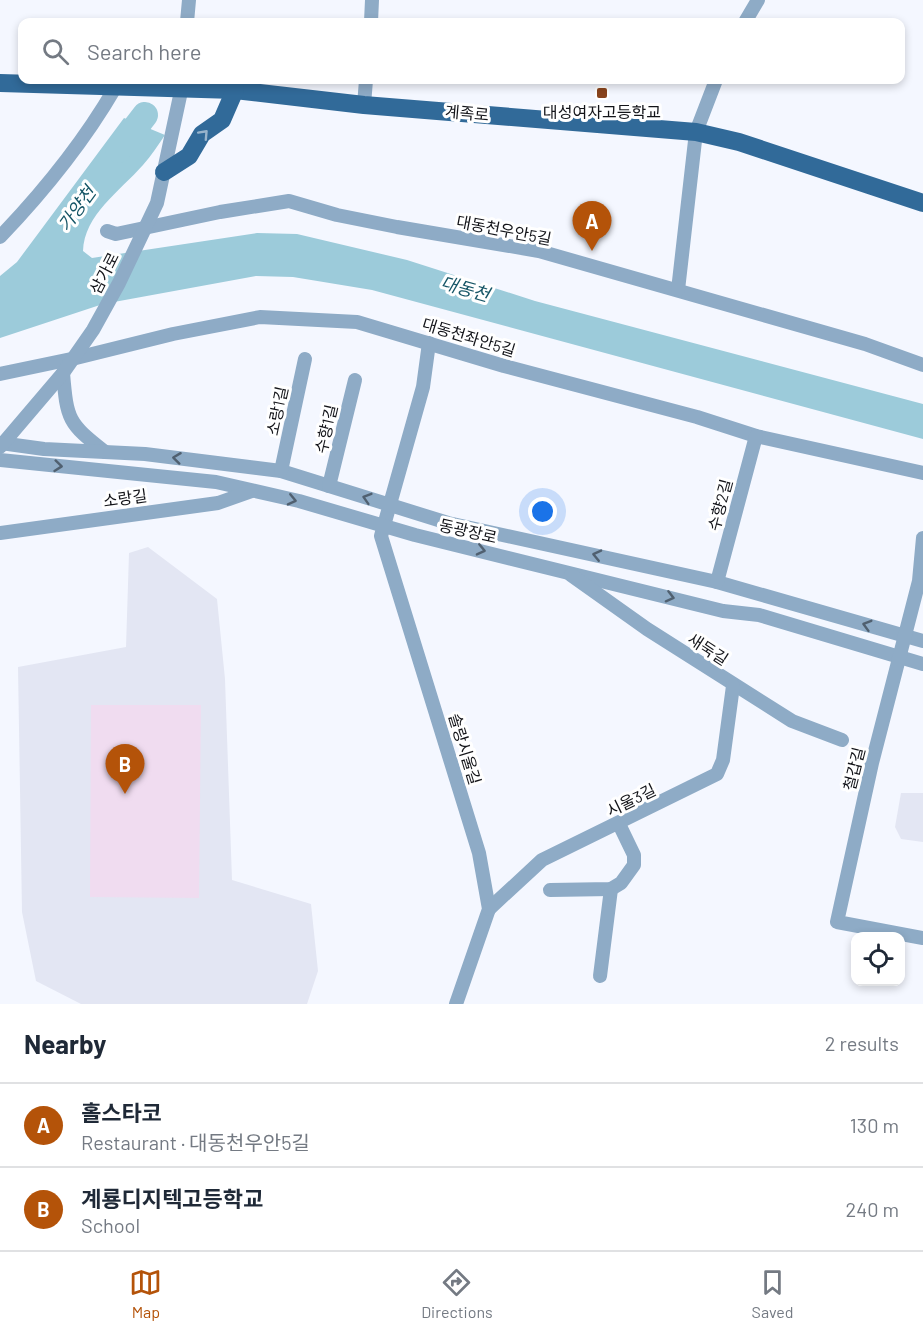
<!DOCTYPE html>
<html lang="en">
<head>
<meta charset="utf-8">
<style>
	:root { --surface:#fff; --page:#f6f6f7; --text:#1f2937; --muted:#747a83; --line:#e0e1e3; --accent:#b45309 }
	body { margin:0; font-family:Barlow,"Noto Sans KR",sans-serif; background:var(--page); color:var(--text) }
	.controls { position:absolute; right:18px; bottom:18px; display:grid; overflow:hidden; border-radius:12px; box-shadow:0 3px 9px #0003 }
	.controls button { width:54px; height:54px; display:grid; place-items:center; padding:0; border:0; border-bottom:2px solid var(--line); background:var(--surface); color:var(--text); font:30px sans-serif }
	.you { position:absolute; left:543px; top:512px; width:21px; height:21px; margin:-15px; border:4px solid #fff; border-radius:50%; background:#1a73e8; box-shadow:0 0 0 9px #1a73e833 }
	.badge { display:grid; place-items:center; width:39px; height:39px; border-radius:50%; background:var(--accent); color:#fff; font-size:20px; font-weight:700 }
	.pin { position:absolute; translate:-50% -50px; filter:drop-shadow(0 2px 3px #0008) }
	.pin::after { content:''; position:absolute; top:32px; width:21px; height:18px; background:inherit; clip-path:polygon(0 0,100% 0,50% 100%) }
	.list { margin:0; padding:0; list-style:none }
	h2 { display:flex; justify-content:space-between; align-items:center; height:78px; margin:0; padding:0 24px; font-size:26px }
	h2 small { font-size:20px; font-weight:400; color:var(--muted) }
	.list li { display:grid; grid-template-columns:39px 1fr auto; gap:18px; align-items:center; box-sizing:border-box; height:84px; padding:0 24px; border-top:2px solid var(--line) }
	.list b { display:block; font-size:22px; white-space:nowrap }
	.list p { margin:0; font-size:20px; white-space:nowrap; color:var(--muted) }
	.list em { font-size:20px; font-style:normal; color:var(--muted) }
	.icon { flex:none; width:33px; height:33px; fill:none; stroke:currentColor; stroke-width:2; stroke-linecap:round; stroke-linejoin:round }
	.map { position:relative; flex:none; width:923px; height:1004px; overflow:hidden }
	.search { position:absolute; background:var(--surface); box-shadow:0 3px 9px #0003; left:18px; right:18px; top:18px; height:66px; display:flex; align-items:center; gap:15px; box-sizing:border-box; padding:0 21px; border-radius:12px; color:var(--muted); font-size:22px }
	.sheet { height:246px; background:var(--surface) }
	nav { display:flex; justify-content:space-around; align-items:center; box-sizing:border-box; height:84px; border-top:2px solid var(--line); background:var(--surface); font-size:16px; color:var(--muted) }
	nav a { display:grid; justify-items:center; gap:3px }
	nav .on { color:var(--accent) }
	.map>svg:first-child { display:block }
	.built { fill:#e3e6f3 }
	.green { fill:#f0dcf0 }
	.water { fill:#9ccbda }
	.lines { fill:none; stroke-linecap:round; stroke-linejoin:round }
	.river { stroke:#9ccbda; stroke-width:26 }
	.minor { stroke:#8eabc6; stroke-width:14 }
	.major { stroke:#316a99; stroke-width:18 }
	.oneway { stroke:#98b4cc }
	.oneway2 { stroke:#506070 }
	.poi-dot { fill:#88431c; stroke:#fff; stroke-width:2 }
	.labels { text-anchor:middle; stroke-width:6; stroke-linejoin:round; paint-order:stroke }
	.poi-label { font-size:16px; fill:#131419; stroke:#fff }
	.street-label { font-size:16px; fill:#131419; stroke:#fff }
	.water-label { font-size:18px; font-style:italic; fill:#165566; stroke:#fff }
</style>
</head>
<body>
<div class="map">
<svg width="923" height="1004" viewBox="0 0 923 1004">
	<rect width="100%" height="100%" fill="#f4f7ff"/>
	<!-- built -->
	<g class="built">
		<path d="M148,547L217,599L225,679L232,880L311,904L318,971L307,1004H81L36,981L22,912L18,667L126,647L129,553Z"/>
		<path d="M901,793H923V842L901,839L895,827Z"/>
	</g>
	<!-- green -->
	<path class="green" d="M91,705H201L199,898L90,897Z"/>
	<!-- water -->
	<path class="water" d="M124,118L165,135C158,145 151,156 143,165C120,191 84,215 83,251L92,258L257,233L297,234L407,260L535,301L923,404V439L372,290L293,277L256,276L103,304L0,338V276L17,262Z"/>
	<g class="lines">
		<!-- river -->
		<path class="river" d="M118,150L145,115"/>
		<!-- minor -->
		<g class="minor">
			<path d="M187,22L189,0"/>
			<path d="M371,22L372,0"/>
			<path d="M745,22L758,0"/>
			<path d="M364,105L366,80"/>
			<path d="M107,231L116,234L220,212L289,201L337,215L397,227L539,251L865,344L923,365"/>
			<path d="M0,237C44,191 83,143 115,88"/>
			<path d="M678,290L696,132L716,80"/>
			<path d="M429,343L423,387L381,536L479,853L489,909L456,1004"/>
			<path d="M63,373C67,420 68,423 105,452"/>
			<path d="M0,374L76,358L173,334L260,317L357,322L504,366L697,417L756,436L923,473"/>
			<path d="M0,443L44,449L145,454L281,471L448,523L717,582L923,641"/>
			<path d="M0,447L63,373L93,330L119,283L157,203L183,82"/>
			<path d="M0,460L216,482L299,501L415,535L723,611L759,615L923,664"/>
			<path d="M281,471L305,359"/>
			<path d="M329,486L355,380"/>
			<path d="M0,533L218,503L252,491"/>
			<path d="M923,538L919,581L872,763L837,922L923,938"/>
			<path d="M571,575L647,629L792,721L842,740"/>
			<path d="M717,582L756,436"/>
			<path d="M550,890L611,889L621,883L634,865V855L619,824"/>
			<path d="M489,909L542,860L717,774L723,760L733,686"/>
			<path d="M600,976L611,889"/>
		</g>
		<!-- major -->
		<g class="major">
			<path d="M0,83L235,90L364,105L696,132L739,142L923,203"/>
			<path d="M164,172L189,156L202,134L222,120L235,90"/>
		</g>
	</g>
	<!-- one-way arrows -->
	<defs><path id="oneway-chevron" d="M-2-3.5L2.5 0L-2 3.5" fill="none" stroke-width="1.6" stroke-linecap="round" stroke-linejoin="round" transform="scale(1.5)"/></defs>
	<use class="oneway" href="#oneway-chevron" transform="translate(204 134) rotate(-47)"/>
	<g class="oneway2">
		<use href="#oneway-chevron" transform="translate(177 458) rotate(-173)"/>
		<use href="#oneway-chevron" transform="translate(58 466) rotate(6)"/>
		<use href="#oneway-chevron" transform="translate(367 498) rotate(-163)"/>
		<use href="#oneway-chevron" transform="translate(292 500) rotate(13)"/>
		<use href="#oneway-chevron" transform="translate(481 550) rotate(13)"/>
		<use href="#oneway-chevron" transform="translate(597 555) rotate(-167)"/>
		<use href="#oneway-chevron" transform="translate(670 597) rotate(14)"/>
		<use href="#oneway-chevron" transform="translate(867 625) rotate(-164)"/>
	</g>
	<!-- markers -->
	<rect class="poi-dot" x="596" y="87" width="12" height="12" rx="3"/>
	<g class="labels">
		<!-- poi labels -->
		<g class="poi-label">
			<text x="602" y="118">대성여자고등학교</text>
		</g>
		<!-- street labels -->
		<g class="street-label">
			<text transform="translate(467 113) rotate(5)" y="6">계족로</text>
			<text transform="translate(504 230) rotate(11)" y="6">대동천우안5길</text>
			<text transform="translate(104 273) rotate(-63)" y="6">삼가로</text>
			<text transform="translate(469 337) rotate(17)" y="6">대동천좌안5길</text>
			<text transform="translate(277 411) rotate(-78)" y="6">소랑1길</text>
			<text transform="translate(326 429) rotate(-77)" y="6">수향1길</text>
			<text transform="translate(125 498) rotate(-8)" y="6">소랑길</text>
			<text transform="translate(720 505) rotate(-75)" y="6">수향2길</text>
			<text transform="translate(468 531) rotate(13)" y="6">동광장로</text>
			<text transform="translate(708 649) rotate(33)" y="6">새둑길</text>
			<text transform="translate(465 749) rotate(73)" y="6">솔랑시울길</text>
			<text transform="translate(854 769) rotate(-76)" y="6">철갑길</text>
			<text transform="translate(631 800) rotate(-26)" y="6">시울3길</text>
		</g>
		<!-- water labels -->
		<g class="water-label">
			<text transform="translate(77 209) rotate(-54)" y="6">가양천</text>
			<text transform="translate(465 289) rotate(16)" y="6">대동천</text>
		</g>
	</g>
</svg>
<div class="controls">
<button><svg class="icon" aria-label="locate" viewBox="0 0 24 24"><circle cx="12" cy="12" r="6"/><path d="M12 2v4M12 18v4M2 12h4M18 12h4"/></svg></button>
</div>
<div class="you"></div>
<div class="pin badge" style="left:592px;top:251px">A</div>
<div class="pin badge" style="left:125px;top:794px">B</div>
<div class="search"><svg class="icon" aria-label="search" viewBox="0 0 24 24"><circle cx="10" cy="10" r="6"/><path d="M15 15l6 6"/></svg>Search here</div>
</div>
<section class="sheet">
<h2>Nearby<small>2 results</small></h2>
<ul class="list">
<li><span class="badge">A</span><div><b>홀스타코</b><p>Restaurant · 대동천우안5길</p></div><em>130 m</em></li>
<li><span class="badge">B</span><div><b>계룡디지텍고등학교</b><p>School</p></div><em>240 m</em></li>
</ul>
</section>
<nav>
<a class="on"><svg class="icon" aria-label="map" viewBox="0 0 24 24"><path d="M3 6l6-2 6 2 6-2v14l-6 2-6-2-6 2zM9 4v14M15 6v14"/></svg>Map</a>
<a><svg class="icon" aria-label="directions" viewBox="0 0 24 24"><path d="M12 3l9 9-9 9-9-9zM9 14v-3h6M13 9l2 2-2 2"/></svg>Directions</a>
<a><svg class="icon" aria-label="saved" viewBox="0 0 24 24"><path d="M7 4h10v16l-5-4-5 4z"/></svg>Saved</a>
</nav>
</body>
</html>
